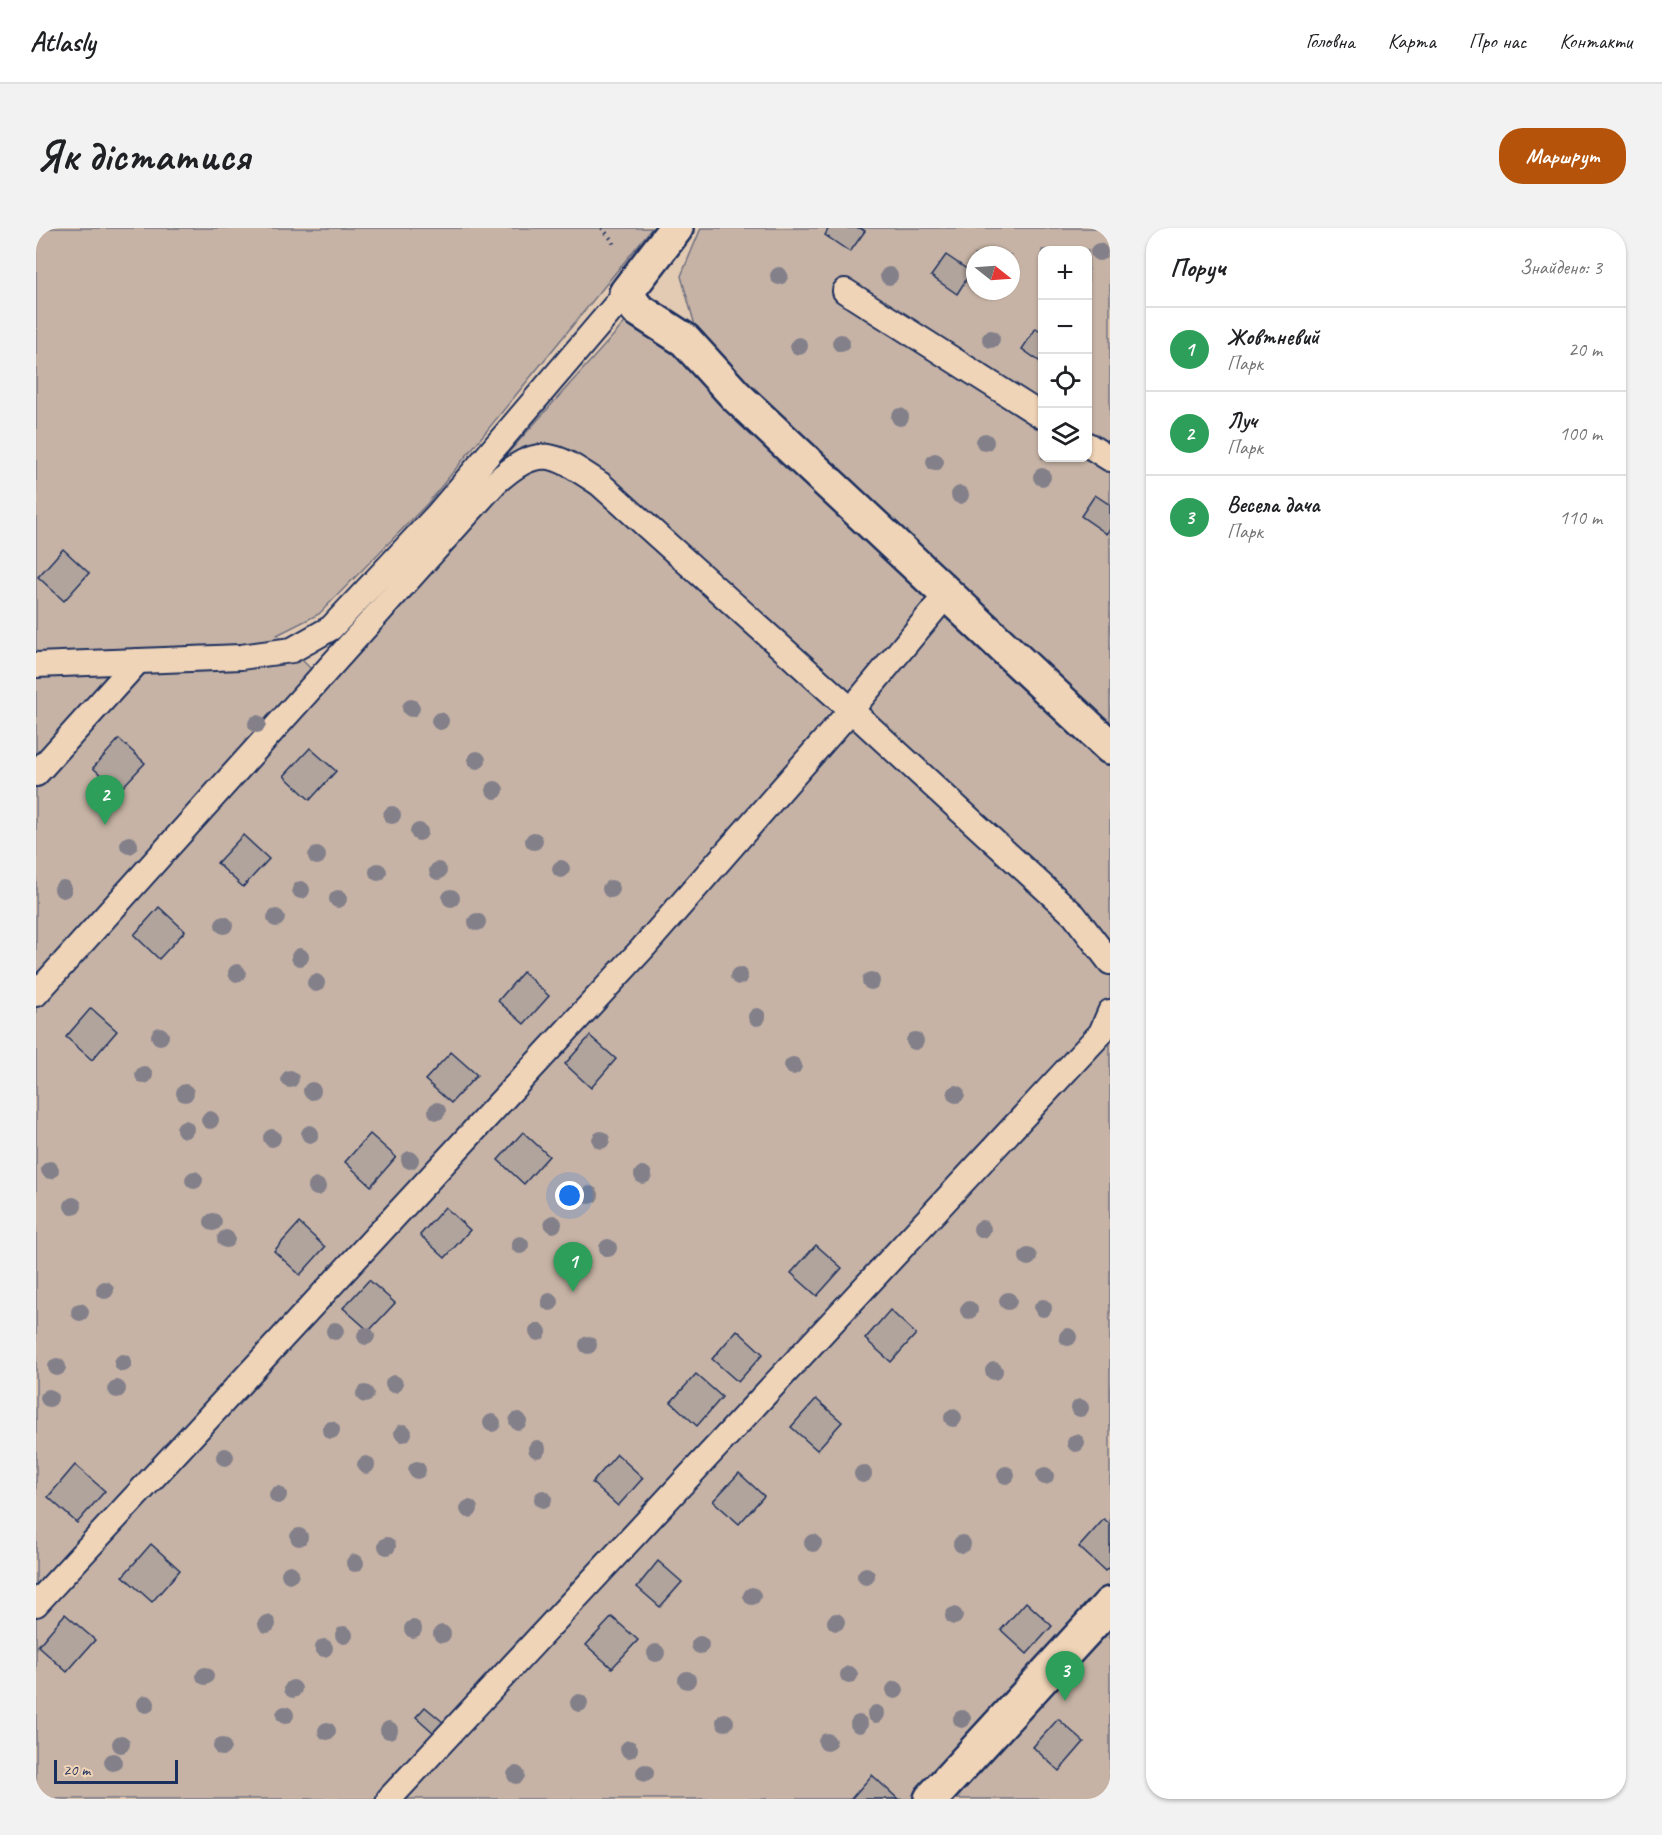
<!DOCTYPE html>
<html lang="uk">
<head>
<meta charset="utf-8">
<style>
	:root { --surface:#fff; --page:#f2f2f2; --text:#202124; --muted:#757577; --line:#e0e0e0; --accent:#b45309 }
	body { margin:0; font-family:Caveat,sans-serif; background:var(--page); color:var(--text) }
	.controls { position:absolute; right:18px; top:18px; display:grid; overflow:hidden; border-radius:12px; box-shadow:0 2px 4px #0004 }
	.controls button { width:54px; height:54px; display:grid; place-items:center; padding:0; border:0; border-bottom:2px solid var(--line); background:var(--surface); color:var(--text); font:30px sans-serif }
	.compass { position:absolute; left:930px; top:18px; width:54px; height:54px; border-radius:50%; background:var(--surface); box-shadow:0 2px 4px #0004; rotate:107deg }
	.scale { position:absolute; left:18px; bottom:15px; width:124px; box-sizing:border-box; padding-left:6px; border:3px solid #1b2f5e; border-top:0; font-size:16px; line-height:21px; white-space:nowrap; color:#1b2f5e; -webkit-text-stroke:4px #f0d4b7; paint-order:stroke }
	.you { position:absolute; left:534px; top:968px; width:21px; height:21px; margin:-15px; border:4px solid #fff; border-radius:50%; background:#1a73e8; box-shadow:0 0 0 9px #1a73e833 }
	.badge { display:grid; place-items:center; width:39px; height:39px; border-radius:50%; background:var(--accent); color:#fff; font-size:20px; font-weight:700 }
	.pin { position:absolute; translate:-50% -50px; filter:drop-shadow(0 2px 3px #0008) }
	.pin::after { content:''; position:absolute; top:32px; width:21px; height:18px; background:inherit; clip-path:polygon(0 0,100% 0,50% 100%) }
	.list { margin:0; padding:0; list-style:none }
	h2 { display:flex; justify-content:space-between; align-items:center; height:78px; margin:0; padding:0 24px; font-size:26px }
	h2 small { font-size:20px; font-weight:400; color:var(--muted) }
	.list li { display:grid; grid-template-columns:39px 1fr auto; gap:18px; align-items:center; box-sizing:border-box; height:84px; padding:0 24px; border-top:2px solid var(--line) }
	.list b { display:block; font-size:22px; white-space:nowrap }
	.list p { margin:0; font-size:20px; white-space:nowrap; color:var(--muted) }
	.list em { font-size:20px; font-style:normal; color:var(--muted) }
	.icon { flex:none; width:33px; height:33px; fill:none; stroke:currentColor; stroke-width:2; stroke-linecap:round; stroke-linejoin:round }
	.map { position:relative; flex:none; width:1074px; height:1571px; overflow:hidden; border-radius:24px }
	header { display:flex; align-items:center; gap:36px; box-sizing:border-box; height:84px; padding:0 30px; background:var(--surface); border-bottom:2px solid var(--line) }
	header strong { font-size:28px }
	nav { display:flex; gap:33px; margin-inline-start:auto; font-size:21px }
	.intro { display:flex; align-items:center; justify-content:space-between; box-sizing:border-box; height:144px; padding:0 36px }
	h1 { margin:0; font-size:42px }
	.button { padding:15px 27px; border-radius:24px; background:var(--accent); color:#fff; font-size:21px; font-weight:700 }
	main { display:flex; gap:36px; padding:0 36px }
	aside { flex:1; background:var(--surface); border-radius:24px; box-shadow:0 2px 4px #0004 }
	.map>svg:first-child { display:block }
	.green { fill:#c6b3a5; stroke:#707182; stroke-width:1.5; fill-rule:evenodd }
	.building { fill:#b1a49d; stroke:#1b2f5e; stroke-width:1.5 }
	.lines { fill:none; stroke-linecap:round; stroke-linejoin:round }
	.service-casing { stroke:#1b2f5e; stroke-width:28 }
	.minor-casing { stroke:#1b2f5e; stroke-width:38 }
	.path { stroke:#1b2f5e; stroke-width:4; stroke-dasharray:1.5 4.5; stroke-linecap:butt }
	.service { stroke:#f0d4b7; stroke-width:24 }
	.minor { stroke:#f0d4b7; stroke-width:33 }
	.tree { fill:#83808a }
</style>
</head>
<body>
<header>
<strong>Atlasly</strong>
<nav><a>Головна</a><a>Карта</a><a>Про нас</a><a>Контакти</a></nav>
</header>
<div class="intro"><h1>Як дістатися</h1><a class="button">Маршрут</a></div>
<main>
<div class="map">
<svg width="1074" height="1571" viewBox="0 0 1074 1571">
	<rect width="100%" height="100%" fill="#e3cab2"/>
	<filter id="ink" filterUnits="userSpaceOnUse"><feTurbulence type="fractalNoise" baseFrequency=".0167" numOctaves="2"/><feDisplacementMap in="SourceGraphic" scale="12" xChannelSelector="R" yChannelSelector="G"/><feConvolveMatrix kernelMatrix="1 2 1 2 8 2 1 2 1" color-interpolation-filters="sRGB"/></filter>
	<g filter="url(#ink)">
		<!-- green -->
		<path class="green" d="M0,0H616L391,276L283,386L241,407L277,443L601,81L660,101L645,48L665,0H1074V1571H0ZM1006,22H1052V230H1006ZM939,27H975V63H939Z"/>
		<!-- building -->
		<g class="building">
			<path d="M793,0H824L829,3L814,24L789,7Z"/>
			<path d="M910,27L935,44L921,66L895,48Z"/>
			<path d="M1000,100L1006,104V135L986,121Z"/>
			<path d="M1059,267L1074,277V301L1071,306L1045,288Z"/>
			<path d="M27,321L53,345L28,373L2,349Z"/>
			<path d="M83,511L109,535L83,563L57,540Z"/>
			<path d="M274,520L300,543L274,572L248,548Z"/>
			<path d="M207,607L233,631L207,659L181,635Z"/>
			<path d="M123,679L149,703L123,731L98,707Z"/>
			<path d="M487,744L513,768L488,796L462,773Z"/>
			<path d="M55,780L81,803L56,832L30,809Z"/>
			<path d="M554,808L580,831L555,860L529,836Z"/>
			<path d="M415,824L441,847L415,875L389,852Z"/>
			<path d="M487,904L513,928L488,956L462,932Z"/>
			<path d="M334,906L360,929L335,958L309,934Z"/>
			<path d="M409,979L434,1002L409,1030L384,1007Z"/>
			<path d="M263,995L289,1019L264,1047L238,1023Z"/>
			<path d="M780,1017L806,1040L781,1068L755,1045Z"/>
			<path d="M333,1052L359,1075L333,1103L307,1080Z"/>
			<path d="M854,1082L880,1106L855,1134L829,1111Z"/>
			<path d="M701,1102L727,1126L702,1154L676,1131Z"/>
			<path d="M660,1146L686,1169L661,1198L635,1174Z"/>
			<path d="M780,1171L806,1194L781,1222L755,1199Z"/>
			<path d="M581,1226L607,1250L582,1278L556,1255Z"/>
			<path d="M39,1237L69,1263L41,1295L12,1269Z"/>
			<path d="M703,1245L728,1268L703,1296L677,1273Z"/>
			<path d="M1068,1291L1074,1296V1338L1069,1343L1043,1319Z"/>
			<path d="M115,1316L144,1342L116,1374L87,1348Z"/>
			<path d="M622,1333L646,1354L624,1379L601,1359Z"/>
			<path d="M990,1374L1016,1398L991,1426L965,1402Z"/>
			<path d="M29,1386L59,1412L31,1444L2,1418Z"/>
			<path d="M576,1389L602,1412L576,1440L550,1417Z"/>
			<path d="M389,1479L407,1494L398,1505L380,1489Z"/>
			<path d="M1022,1491L1048,1514L1023,1543L997,1519Z"/>
			<path d="M836,1547L862,1571H815Z"/>
		</g>
		<g class="lines">
			<!-- service casing -->
			<g class="service-casing">
				<g id="service">
					<path d="M809,63L1006,188"/>
					<path d="M1052,217L1074,231"/>
					<path d="M0,437L205,429L256,422L295,400L401,287L590,65"/>
					<path d="M0,546L102,433"/>
					<path d="M0,766L459,255C504,214 519,226 564,256L815,482L1038,687L1074,734"/>
					<path d="M0,1376L606,721L815,482L911,366"/>
					<path d="M353,1571L1065,805L1074,784"/>
				</g>
			</g>
			<!-- minor casing -->
			<g class="minor-casing">
				<g id="minor">
					<path d="M640,0L590,65L601,81L649,112L700,168L1074,519"/>
					<path d="M895,1571L1074,1376"/>
				</g>
			</g>
			<!-- path -->
			<path class="path" d="M566,0L576,12L579,19"/>
			<!-- service -->
			<use href="#service" class="service"/>
			<!-- minor -->
			<use href="#minor" class="minor"/>
		</g>
		<!-- trees -->
		<g class="tree">
			<circle cx="1063" cy="24" r="9"/>
			<circle cx="743" cy="48" r="9"/>
			<circle cx="853" cy="48" r="9"/>
			<circle cx="955" cy="111" r="9"/>
			<circle cx="805" cy="115" r="9"/>
			<circle cx="763" cy="118" r="9"/>
			<circle cx="864" cy="189" r="9"/>
			<circle cx="949" cy="214" r="9"/>
			<circle cx="899" cy="234" r="9"/>
			<circle cx="1006" cy="249" r="9"/>
			<circle cx="924" cy="267" r="9"/>
			<circle cx="375" cy="480" r="9"/>
			<circle cx="404" cy="493" r="9"/>
			<circle cx="221" cy="496" r="9"/>
			<circle cx="441" cy="532" r="9"/>
			<circle cx="459" cy="562" r="9"/>
			<circle cx="356" cy="587" r="9"/>
			<circle cx="383" cy="604" r="9"/>
			<circle cx="498" cy="613" r="9"/>
			<circle cx="93" cy="617" r="9"/>
			<circle cx="281" cy="628" r="9"/>
			<circle cx="525" cy="641" r="9"/>
			<circle cx="402" cy="643" r="9"/>
			<circle cx="342" cy="644" r="9"/>
			<circle cx="27" cy="661" r="9"/>
			<circle cx="575" cy="661" r="9"/>
			<circle cx="265" cy="662" r="9"/>
			<circle cx="415" cy="670" r="9"/>
			<circle cx="302" cy="671" r="9"/>
			<circle cx="240" cy="690" r="9"/>
			<circle cx="441" cy="694" r="9"/>
			<circle cx="188" cy="697" r="9"/>
			<circle cx="264" cy="729" r="9"/>
			<circle cx="201" cy="745" r="9"/>
			<circle cx="703" cy="748" r="9"/>
			<circle cx="835" cy="753" r="9"/>
			<circle cx="280" cy="755" r="9"/>
			<circle cx="721" cy="789" r="9"/>
			<circle cx="124" cy="808" r="9"/>
			<circle cx="879" cy="813" r="9"/>
			<circle cx="757" cy="838" r="9"/>
			<circle cx="108" cy="847" r="9"/>
			<circle cx="254" cy="851" r="9"/>
			<circle cx="276" cy="863" r="9"/>
			<circle cx="149" cy="865" r="9"/>
			<circle cx="920" cy="866" r="9"/>
			<circle cx="401" cy="883" r="9"/>
			<circle cx="174" cy="892" r="9"/>
			<circle cx="149" cy="901" r="9"/>
			<circle cx="274" cy="906" r="9"/>
			<circle cx="236" cy="910" r="9"/>
			<circle cx="565" cy="912" r="9"/>
			<circle cx="374" cy="932" r="9"/>
			<circle cx="14" cy="942" r="9"/>
			<circle cx="607" cy="947" r="9"/>
			<circle cx="158" cy="952" r="9"/>
			<circle cx="281" cy="959" r="9"/>
			<circle cx="554" cy="967" r="9"/>
			<circle cx="37" cy="978" r="9"/>
			<circle cx="177" cy="994" r="9"/>
			<circle cx="517" cy="996" r="9"/>
			<circle cx="946" cy="1001" r="9"/>
			<circle cx="190" cy="1011" r="9"/>
			<circle cx="484" cy="1017" r="9"/>
			<circle cx="572" cy="1020" r="9"/>
			<circle cx="992" cy="1029" r="9"/>
			<circle cx="69" cy="1062" r="9"/>
			<circle cx="972" cy="1073" r="9"/>
			<circle cx="514" cy="1074" r="9"/>
			<circle cx="1007" cy="1080" r="9"/>
			<circle cx="933" cy="1082" r="9"/>
			<circle cx="44" cy="1084" r="9"/>
			<circle cx="299" cy="1103" r="9"/>
			<circle cx="502" cy="1104" r="9"/>
			<circle cx="330" cy="1108" r="9"/>
			<circle cx="1032" cy="1109" r="9"/>
			<circle cx="552" cy="1117" r="9"/>
			<circle cx="87" cy="1135" r="9"/>
			<circle cx="21" cy="1139" r="9"/>
			<circle cx="958" cy="1143" r="9"/>
			<circle cx="358" cy="1156" r="9"/>
			<circle cx="81" cy="1161" r="9"/>
			<circle cx="329" cy="1166" r="9"/>
			<circle cx="13" cy="1170" r="9"/>
			<circle cx="1044" cy="1180" r="9"/>
			<circle cx="917" cy="1190" r="9"/>
			<circle cx="482" cy="1193" r="9"/>
			<circle cx="456" cy="1195" r="9"/>
			<circle cx="295" cy="1202" r="9"/>
			<circle cx="367" cy="1205" r="9"/>
			<circle cx="1040" cy="1215" r="9"/>
			<circle cx="501" cy="1221" r="9"/>
			<circle cx="189" cy="1229" r="9"/>
			<circle cx="330" cy="1237" r="9"/>
			<circle cx="381" cy="1242" r="9"/>
			<circle cx="827" cy="1246" r="9"/>
			<circle cx="970" cy="1247" r="9"/>
			<circle cx="1009" cy="1248" r="9"/>
			<circle cx="242" cy="1267" r="9"/>
			<circle cx="507" cy="1271" r="9"/>
			<circle cx="433" cy="1281" r="9"/>
			<circle cx="263" cy="1309" r="9"/>
			<circle cx="777" cy="1315" r="9"/>
			<circle cx="926" cy="1316" r="9"/>
			<circle cx="351" cy="1318" r="9"/>
			<circle cx="319" cy="1335" r="9"/>
			<circle cx="254" cy="1346" r="9"/>
			<circle cx="830" cy="1348" r="9"/>
			<circle cx="716" cy="1368" r="9"/>
			<circle cx="918" cy="1388" r="9"/>
			<circle cx="800" cy="1394" r="9"/>
			<circle cx="231" cy="1396" r="9"/>
			<circle cx="377" cy="1401" r="9"/>
			<circle cx="406" cy="1406" r="9"/>
			<circle cx="308" cy="1407" r="9"/>
			<circle cx="664" cy="1417" r="9"/>
			<circle cx="288" cy="1420" r="9"/>
			<circle cx="620" cy="1425" r="9"/>
			<circle cx="813" cy="1447" r="9"/>
			<circle cx="169" cy="1448" r="9"/>
			<circle cx="651" cy="1452" r="9"/>
			<circle cx="257" cy="1461" r="9"/>
			<circle cx="859" cy="1462" r="9"/>
			<circle cx="543" cy="1475" r="9"/>
			<circle cx="110" cy="1476" r="9"/>
			<circle cx="840" cy="1486" r="9"/>
			<circle cx="249" cy="1487" r="9"/>
			<circle cx="926" cy="1491" r="9"/>
			<circle cx="689" cy="1494" r="9"/>
			<circle cx="823" cy="1496" r="9"/>
			<circle cx="353" cy="1502" r="9"/>
			<circle cx="291" cy="1503" r="9"/>
			<circle cx="791" cy="1514" r="9"/>
			<circle cx="85" cy="1516" r="9"/>
			<circle cx="186" cy="1519" r="9"/>
			<circle cx="593" cy="1521" r="9"/>
			<circle cx="77" cy="1534" r="9"/>
			<circle cx="609" cy="1545" r="9"/>
			<circle cx="480" cy="1547" r="9"/>
		</g>
	</g>
</svg>
<div class="controls">
<button>+</button>
<button>−</button>
<button><svg class="icon" aria-label="locate" viewBox="0 0 24 24"><circle cx="12" cy="12" r="6"/><path d="M12 2v4M12 18v4M2 12h4M18 12h4"/></svg></button>
<button><svg class="icon" aria-label="layers" viewBox="0 0 24 24"><path d="M12 4l9 5-9 5-9-5zM3 14l9 5 9-5"/></svg></button>
</div>
<svg class="compass" viewBox="-18 -18 36 36"><path d="M0-13l5 13h-10z" fill="#e53935"/><path d="M0 13l5-13h-10z" fill="#757577"/></svg>
<div class="scale">20 m</div>
<div class="you"></div>
<div class="pin badge" style="left:537px;top:1064px;background:#2e9e5b">1</div>
<div class="pin badge" style="left:69px;top:597px;background:#2e9e5b">2</div>
<div class="pin badge" style="left:1029px;top:1473px;background:#2e9e5b">3</div>
</div>
<aside>
<h2>Поруч<small>Знайдено: 3</small></h2>
<ul class="list">
<li><span class="badge" style="background:#2e9e5b">1</span><div><b>Жовтневий</b><p>Парк</p></div><em>20 m</em></li>
<li><span class="badge" style="background:#2e9e5b">2</span><div><b>Луч</b><p>Парк</p></div><em>100 m</em></li>
<li><span class="badge" style="background:#2e9e5b">3</span><div><b>Весела дача</b><p>Парк</p></div><em>110 m</em></li>
</ul>
</aside>
</main>
</body>
</html>
